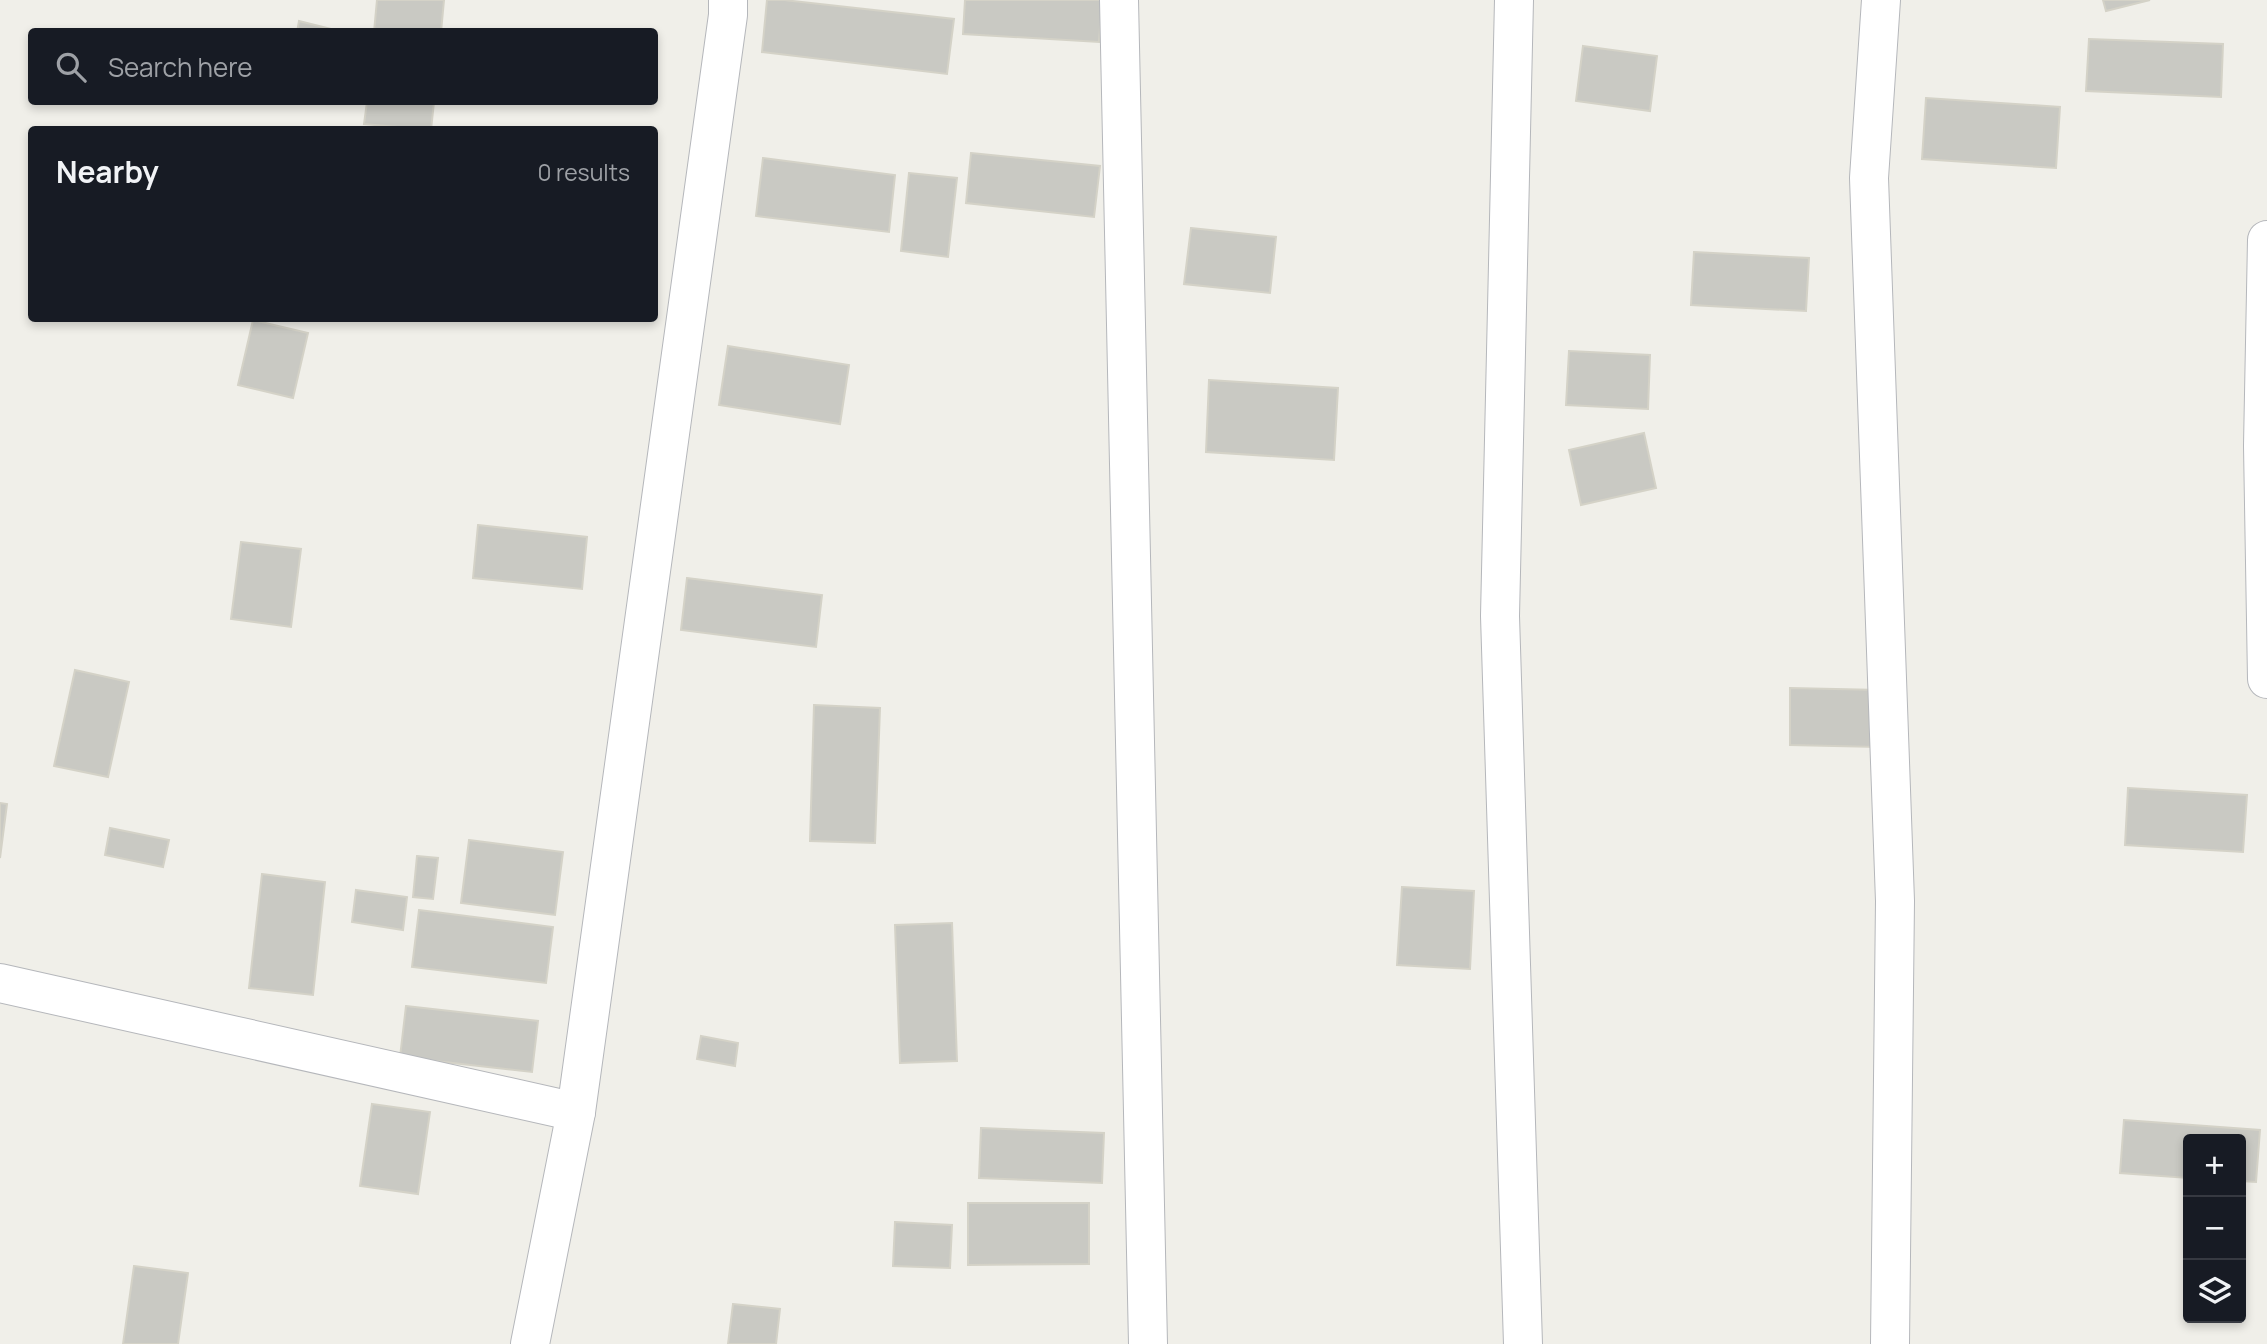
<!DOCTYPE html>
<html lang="en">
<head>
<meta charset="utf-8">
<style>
	:root { --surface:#171b24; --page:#242831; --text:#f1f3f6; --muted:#9ea1a6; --line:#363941 }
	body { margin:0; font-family:Manrope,sans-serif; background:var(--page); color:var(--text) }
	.controls { position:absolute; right:21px; bottom:21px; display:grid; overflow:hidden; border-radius:7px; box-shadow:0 4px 10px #0003 }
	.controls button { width:63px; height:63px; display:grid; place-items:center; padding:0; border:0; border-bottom:2px solid var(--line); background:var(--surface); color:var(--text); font:35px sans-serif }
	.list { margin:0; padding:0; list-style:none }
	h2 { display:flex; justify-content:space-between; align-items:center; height:91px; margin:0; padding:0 28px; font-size:30px }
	h2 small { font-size:23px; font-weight:400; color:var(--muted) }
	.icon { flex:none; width:38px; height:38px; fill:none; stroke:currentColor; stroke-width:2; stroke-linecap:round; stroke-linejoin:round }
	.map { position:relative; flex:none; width:2267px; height:1344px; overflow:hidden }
	.search { position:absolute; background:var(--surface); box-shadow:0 4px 10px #0003; left:28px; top:28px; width:630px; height:77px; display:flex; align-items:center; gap:18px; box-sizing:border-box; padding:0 24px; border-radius:7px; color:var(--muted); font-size:26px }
	.panel { position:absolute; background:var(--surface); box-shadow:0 4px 10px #0003; left:28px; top:126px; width:630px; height:196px; border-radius:7px }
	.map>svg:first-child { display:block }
	.building { fill:#c9c9c3; stroke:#d4d2c7; stroke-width:2 }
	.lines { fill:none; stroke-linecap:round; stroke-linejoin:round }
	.minor-casing { stroke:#b5b7bb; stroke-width:40 }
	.minor { stroke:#fff; stroke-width:38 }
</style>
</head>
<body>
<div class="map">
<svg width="2267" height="1344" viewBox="0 0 2267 1344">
	<rect width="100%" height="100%" fill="#f0efe9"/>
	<!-- building -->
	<g class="building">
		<path d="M377,0H444L441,32H374Z"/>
		<path d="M767,0H784L954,19L947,74L762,52Z"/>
		<path d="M965,0H1102L1099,42L963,34Z"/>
		<path d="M2103,0H2150L2106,11Z"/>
		<path d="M299,21L343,32H297Z"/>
		<path d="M2089,39L2223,44L2221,97L2086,91Z"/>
		<path d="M1583,46L1657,56L1650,111L1576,101Z"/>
		<path d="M1926,98L2060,107L2056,168L1922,159Z"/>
		<path d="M367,102H434L431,130L364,124Z"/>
		<path d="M971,153L1100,166L1094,217L966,203Z"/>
		<path d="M763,158L895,175L889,232L756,216Z"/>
		<path d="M909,173L957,178L948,257L901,251Z"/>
		<path d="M1191,228L1276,237L1270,293L1184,284Z"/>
		<path d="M1694,252L1809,258L1806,311L1691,305Z"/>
		<path d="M253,320L308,333L293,398L238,385Z"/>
		<path d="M728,346L849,365L840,424L719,405Z"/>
		<path d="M1569,351L1650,355L1648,409L1566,405Z"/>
		<path d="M1209,380L1338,388L1334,460L1206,452Z"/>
		<path d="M1644,433L1656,488L1581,505L1569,450Z"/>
		<path d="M478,525L587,537L582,589L473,578Z"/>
		<path d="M241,542L301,549L291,627L231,619Z"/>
		<path d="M687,578L822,595L816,647L681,630Z"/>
		<path d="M75,670L129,682L108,777L54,766Z"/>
		<path d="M1790,688L1880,690L1879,747L1790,745Z"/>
		<path d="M814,705L880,708L875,843L810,841Z"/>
		<path d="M2128,788L2247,795L2243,852L2125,845Z"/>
		<path d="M0,803L7,804L0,858Z"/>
		<path d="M110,828L169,840L163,867L105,855Z"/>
		<path d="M469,840L563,852L555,915L461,903Z"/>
		<path d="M417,856L438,858L433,899L413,897Z"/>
		<path d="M262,874L325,882L313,995L249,988Z"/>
		<path d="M1402,887L1474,891L1470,969L1397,965Z"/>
		<path d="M356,890L407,897L403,930L352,922Z"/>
		<path d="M419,910L553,927L546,983L412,967Z"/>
		<path d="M952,923L957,1061L900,1063L895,925Z"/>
		<path d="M406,1006L538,1021L532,1072L400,1057Z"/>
		<path d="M701,1036L738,1043L735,1066L697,1059Z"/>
		<path d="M372,1104L430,1112L418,1194L360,1186Z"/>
		<path d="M2124,1120L2260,1130L2256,1182L2241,1181V1139H2188V1178L2120,1173Z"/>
		<path d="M981,1128L1104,1133L1102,1183L979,1178Z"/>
		<path d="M968,1203H1089V1264L968,1265Z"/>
		<path d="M895,1222L952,1225L950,1268L893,1266Z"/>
		<path d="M134,1266L188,1273L178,1344H123Z"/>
		<path d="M733,1304L780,1309L776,1344H728Z"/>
	</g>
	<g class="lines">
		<!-- minor casing -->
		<g class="minor-casing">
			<g id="minor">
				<path d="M1119,0L1148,1344"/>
				<path d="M1514,0L1500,616L1523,1344"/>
				<path d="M1881,0L1869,178L1895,901L1890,1344"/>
				<path d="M2267,240L2263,446L2267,679"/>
				<path d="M0,983L576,1112"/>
				<path d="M530,1344L576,1112L728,15V0"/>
			</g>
		</g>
		<!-- minor -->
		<use href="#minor" class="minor"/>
	</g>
</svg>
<div class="controls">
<button>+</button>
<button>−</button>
<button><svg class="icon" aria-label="layers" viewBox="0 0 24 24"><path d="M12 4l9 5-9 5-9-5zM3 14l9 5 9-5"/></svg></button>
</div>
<div class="search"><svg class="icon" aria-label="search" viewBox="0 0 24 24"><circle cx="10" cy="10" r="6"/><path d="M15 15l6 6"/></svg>Search here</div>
<section class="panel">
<h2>Nearby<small>0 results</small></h2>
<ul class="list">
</ul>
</section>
</div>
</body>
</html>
